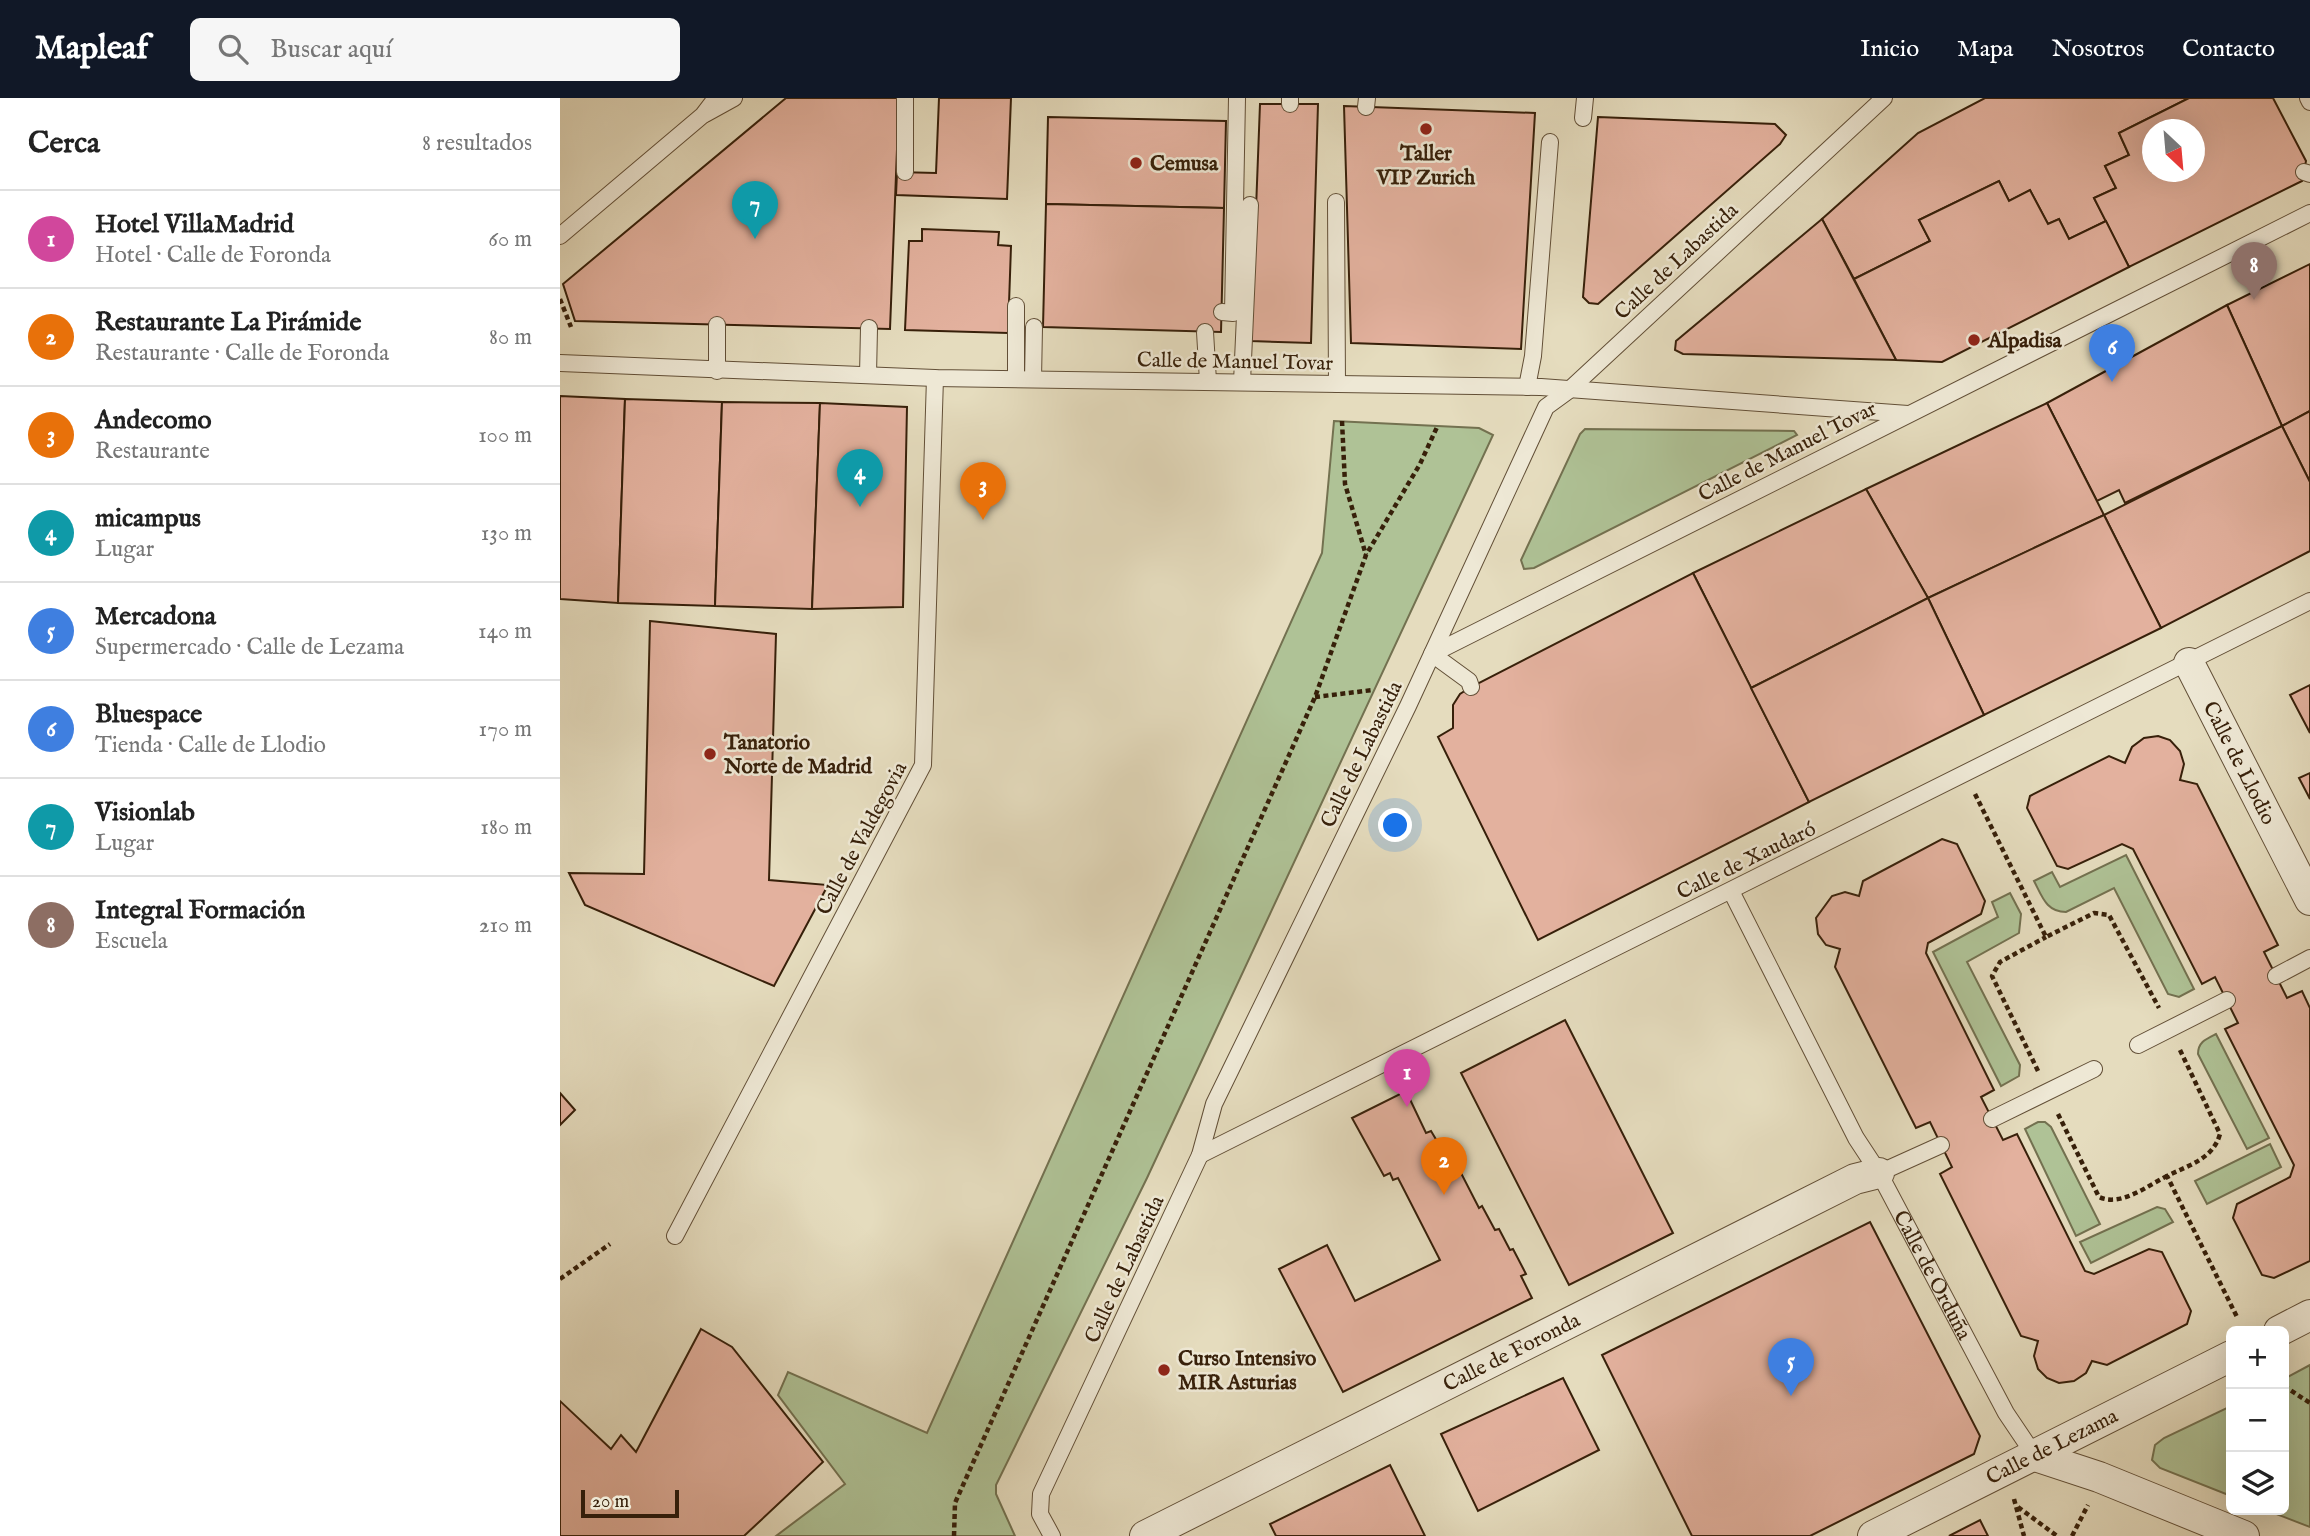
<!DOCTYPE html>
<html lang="es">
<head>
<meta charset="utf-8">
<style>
	:root { --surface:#fff; --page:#f6f6f6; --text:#222; --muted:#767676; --line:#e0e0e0; --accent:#111827 }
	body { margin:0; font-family:"IM FELL English",serif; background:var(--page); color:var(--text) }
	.controls { position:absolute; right:21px; bottom:21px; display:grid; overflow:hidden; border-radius:10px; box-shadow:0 7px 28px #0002 }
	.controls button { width:63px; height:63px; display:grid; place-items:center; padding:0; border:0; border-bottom:2px solid var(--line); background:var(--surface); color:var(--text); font:35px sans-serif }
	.compass { position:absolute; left:1582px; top:21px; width:63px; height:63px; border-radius:50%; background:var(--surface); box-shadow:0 7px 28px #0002; rotate:154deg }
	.scale { position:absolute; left:21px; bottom:18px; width:98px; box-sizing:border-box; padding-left:7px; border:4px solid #37200a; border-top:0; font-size:19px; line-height:24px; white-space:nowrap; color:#37200a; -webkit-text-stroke:5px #eee8d5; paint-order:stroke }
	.you { position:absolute; left:836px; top:728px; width:24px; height:24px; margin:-18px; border:5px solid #fff; border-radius:50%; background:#1a73e8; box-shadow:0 0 0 10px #1a73e833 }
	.badge { display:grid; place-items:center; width:46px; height:46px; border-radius:50%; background:var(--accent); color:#fff; font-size:23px; font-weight:700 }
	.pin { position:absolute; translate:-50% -58px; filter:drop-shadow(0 2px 4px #0008) }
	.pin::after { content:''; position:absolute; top:37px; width:24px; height:21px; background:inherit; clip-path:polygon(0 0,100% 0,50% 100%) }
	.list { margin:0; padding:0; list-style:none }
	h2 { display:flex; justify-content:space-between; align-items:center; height:91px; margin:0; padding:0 28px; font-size:30px }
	h2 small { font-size:23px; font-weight:400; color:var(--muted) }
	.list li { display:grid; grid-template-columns:46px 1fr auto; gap:21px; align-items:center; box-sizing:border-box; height:98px; padding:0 28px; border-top:2px solid var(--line) }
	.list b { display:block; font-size:26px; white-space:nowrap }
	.list p { margin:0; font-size:23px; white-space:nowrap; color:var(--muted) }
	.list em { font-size:23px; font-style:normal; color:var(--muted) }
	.icon { flex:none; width:38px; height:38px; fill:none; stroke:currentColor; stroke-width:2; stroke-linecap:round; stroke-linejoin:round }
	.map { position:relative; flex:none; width:1750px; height:1438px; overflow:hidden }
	header { display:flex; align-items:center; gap:42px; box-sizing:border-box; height:98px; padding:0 35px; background:var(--accent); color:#fff }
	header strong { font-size:33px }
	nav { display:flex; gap:38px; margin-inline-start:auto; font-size:24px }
	.search { width:490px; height:63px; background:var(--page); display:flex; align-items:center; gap:18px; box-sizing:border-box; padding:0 24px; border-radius:10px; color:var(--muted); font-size:26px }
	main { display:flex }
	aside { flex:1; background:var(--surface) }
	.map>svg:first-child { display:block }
	.green { fill:#afc296; stroke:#737150; stroke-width:2 }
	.building { fill:#e3b19e; stroke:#37200a; stroke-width:2; fill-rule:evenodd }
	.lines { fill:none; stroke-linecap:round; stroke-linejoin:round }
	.service-casing { stroke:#624f37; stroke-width:18 }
	.minor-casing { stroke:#624f37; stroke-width:32 }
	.path { stroke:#37200a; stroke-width:4.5; stroke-dasharray:5 3.5; stroke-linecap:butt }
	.service { stroke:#eee8d5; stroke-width:16 }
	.minor { stroke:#eee8d5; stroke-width:30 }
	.poi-dot { fill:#8f2418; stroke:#eee8d5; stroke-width:2.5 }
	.labels { text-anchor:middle; stroke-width:5; stroke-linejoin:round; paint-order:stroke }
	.poi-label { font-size:21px; font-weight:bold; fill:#37200a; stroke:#eee8d5; text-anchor:start }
	.street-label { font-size:21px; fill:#37200a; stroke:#eee8d5 }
</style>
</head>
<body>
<header>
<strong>Mapleaf</strong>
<div class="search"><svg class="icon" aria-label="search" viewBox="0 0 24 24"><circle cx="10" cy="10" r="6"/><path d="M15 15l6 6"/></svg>Buscar aquí</div>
<nav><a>Inicio</a><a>Mapa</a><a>Nosotros</a><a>Contacto</a></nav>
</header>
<main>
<aside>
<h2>Cerca<small>8 resultados</small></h2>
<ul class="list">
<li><span class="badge" style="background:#d1479c">1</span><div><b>Hotel VillaMadrid</b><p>Hotel · Calle de Foronda</p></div><em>60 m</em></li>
<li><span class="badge" style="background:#e8710a">2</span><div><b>Restaurante La Pirámide</b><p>Restaurante · Calle de Foronda</p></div><em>80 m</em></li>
<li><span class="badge" style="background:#e8710a">3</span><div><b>Andecomo</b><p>Restaurante</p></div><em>100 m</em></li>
<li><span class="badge" style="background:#0f9aa8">4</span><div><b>micampus</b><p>Lugar</p></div><em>130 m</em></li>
<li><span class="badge" style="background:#3f7fe0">5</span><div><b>Mercadona</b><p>Supermercado · Calle de Lezama</p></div><em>140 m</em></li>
<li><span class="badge" style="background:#3f7fe0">6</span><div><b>Bluespace</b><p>Tienda · Calle de Llodio</p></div><em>170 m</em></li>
<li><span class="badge" style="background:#0f9aa8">7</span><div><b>Visionlab</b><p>Lugar</p></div><em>180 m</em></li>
<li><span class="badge" style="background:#8d6e63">8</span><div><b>Integral Formación</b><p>Escuela</p></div><em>210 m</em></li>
</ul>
</aside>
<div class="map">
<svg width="1750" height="1438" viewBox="0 0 1750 1438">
	<rect width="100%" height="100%" fill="#e5dcbe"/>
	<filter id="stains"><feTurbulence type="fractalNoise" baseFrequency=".00286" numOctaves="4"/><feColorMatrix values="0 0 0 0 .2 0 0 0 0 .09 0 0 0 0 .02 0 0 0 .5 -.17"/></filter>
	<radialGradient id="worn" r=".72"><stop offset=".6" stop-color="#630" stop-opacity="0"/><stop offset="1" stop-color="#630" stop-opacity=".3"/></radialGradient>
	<!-- green -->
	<g class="green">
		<path d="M774,323L919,330L933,337L587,1080L436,1387V1396L455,1438H216L285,1386L218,1297L228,1274L367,1335L762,455Z"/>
		<path d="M1025,331L1234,333L1237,337L974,470L964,471L961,462L1020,336Z"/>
		<path d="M1566,757L1634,891L1619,899L1608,896L1554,790L1506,814C1486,814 1482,798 1474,783L1492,774L1500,789Z"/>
		<path d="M1450,795L1461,816L1459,835L1407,864L1460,967L1459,978L1441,988L1373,854L1438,819L1432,804Z"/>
		<path d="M1656,936L1709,1040L1687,1051L1638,956C1638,944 1646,941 1656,936Z"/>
		<path d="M1478,1024H1485L1491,1029L1540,1126L1516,1138L1465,1031Z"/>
		<path d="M1710,1046L1721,1069L1647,1106L1635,1083Z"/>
		<path d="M1597,1109L1605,1111L1613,1124L1531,1165L1520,1144Z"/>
		<path d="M1750,1267V1429L1706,1412H1724V1281Z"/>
		<path d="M1671,1308V1398L1600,1370L1592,1362L1595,1347L1604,1340Z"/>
	</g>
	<!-- building -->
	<g class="building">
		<path d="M226,0H339L330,231L15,223L3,186Z"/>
		<path d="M379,0H451L447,101L336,97L337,74L376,75Z"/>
		<path d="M1425,0H1629L1559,35L1569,57L1545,68L1556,90L1534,100L1546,123L1509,141L1499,121L1488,126L1470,92L1449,103L1439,83L1359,122L1370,143L1294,181L1262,121L1358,35Z"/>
		<path d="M1629,0H1713L1746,63L1742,83L1569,169L1534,100L1556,90L1545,68L1569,57L1559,35ZM1592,32H1634V74H1592Z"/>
		<path d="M700,6H758L751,245L691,243Z"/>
		<path d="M784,8L975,15L961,251L791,245Z"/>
		<path d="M488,19L666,23L664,110L486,106Z"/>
		<path d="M1038,19L1215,26L1226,37L1220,46L1038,206L1029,205L1023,199Z"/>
		<path d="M1439,83L1449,103L1470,92L1488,126L1499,121L1509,141L1546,123L1569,169L1382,264L1336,262L1294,181L1370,143L1359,122Z"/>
		<path d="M486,106L664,110L661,234L483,229Z"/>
		<path d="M1262,121L1336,262L1123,256L1115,252L1116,243Z"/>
		<path d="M362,131L439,134L438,147L451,148L448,235L345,232L349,143H362Z"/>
		<path d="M1750,166V313L1722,328L1667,207Z"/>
		<path d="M1667,207L1722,328L1565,405L1559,392L1537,403L1487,305Z"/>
		<path d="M0,298L65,301L58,505L0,501Z"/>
		<path d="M65,301L162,304L155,508L58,505Z"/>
		<path d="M162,304L260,305L252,511L155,508Z"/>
		<path d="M260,305L347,309L343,509L252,511Z"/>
		<path d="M1487,305L1544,417L1368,500L1306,391Z"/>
		<path d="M1750,313V384L1722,328Z"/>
		<path d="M1722,328L1750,384V453L1601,530L1544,417Z"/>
		<path d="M1306,391L1368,500L1191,590L1133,475Z"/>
		<path d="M1544,417L1601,530L1424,617L1368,500Z"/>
		<path d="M1133,475L1249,704L978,842L878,639L893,630V607L900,596L911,589Z"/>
		<path d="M1368,500L1424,617L1249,704L1191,590Z"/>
		<path d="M90,523L216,536L209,782L268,787L214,888L25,807L9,775L84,776Z"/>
		<path d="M1750,587V635L1730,597Z"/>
		<path d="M1598,638L1610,642L1620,653L1624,666L1620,682L1637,686L1718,847L1704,854L1727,900L1742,893L1750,910V1163L1714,1180L1702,1177L1673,1120L1677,1106L1730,1079L1734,1067L1665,931L1678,925L1655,879L1642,886L1573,751L1562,746L1508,771L1497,768L1467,710L1470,698L1549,658L1565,665L1572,649L1584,640Z"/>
		<path d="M1750,675V701L1739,680Z"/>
		<path d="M1382,741L1397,746L1425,803L1421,816L1368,845L1366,855L1434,992L1421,999L1443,1042L1457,1036L1525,1173L1534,1176L1589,1151L1602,1154L1631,1213L1627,1226L1547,1267L1532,1263L1526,1275L1514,1283L1499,1285L1487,1280L1478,1271L1474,1258L1478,1243L1461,1238L1380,1076L1392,1069L1370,1024L1356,1030L1275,869L1280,851L1266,847L1258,836L1256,820L1272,798L1285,794L1299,798L1303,783Z"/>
		<path d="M1005,922L1113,1135L1009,1187L901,975Z"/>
		<path d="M846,993L866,1035L871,1033L896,1075L900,1073L919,1110L922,1108L935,1132L939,1131L950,1152L953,1151L966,1176L961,1178L972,1200L783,1294L719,1171L767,1147L795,1203L880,1162L838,1080L833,1082L830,1075L824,1078L792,1020Z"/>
		<path d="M0,995L15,1012L0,1027Z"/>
		<path d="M1310,1124L1420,1338L1414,1356L1250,1438H1132L1042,1257Z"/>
		<path d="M141,1231L172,1249L263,1364L184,1438H0V1303L51,1351L61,1337L76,1354Z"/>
		<path d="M1003,1280L1039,1352L918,1413L881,1336Z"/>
		<path d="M830,1367L865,1438H716L710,1426Z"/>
		<path d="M1420,1422L1428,1438H1389Z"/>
	</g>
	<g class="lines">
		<!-- service casing -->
		<g class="service-casing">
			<g id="service">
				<path d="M1748,0L1750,4"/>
				<path d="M730,6V0"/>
				<path d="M806,9L807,0"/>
				<path d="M145,16L174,0"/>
				<path d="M1023,20L1025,0"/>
				<path d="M345,74V0"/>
				<path d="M1744,74L1750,76"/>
				<path d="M776,104L777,286"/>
				<path d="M0,138L143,17L156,0"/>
				<path d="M662,214L673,215L677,0"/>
				<path d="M645,234L648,283"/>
				<path d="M0,265L375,280L981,289L1348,316"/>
				<path d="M157,273V227"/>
				<path d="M308,277L309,230"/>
				<path d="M456,281V208"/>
				<path d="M473,281L474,229"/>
				<path d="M682,284L690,107"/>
				<path d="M967,289L973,258L990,44"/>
				<path d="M911,589L909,583L872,556L1750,115"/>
				<path id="s1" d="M1171,793L1296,1040L1319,1075L1446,1315L1475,1358"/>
				<path d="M1716,878L1750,860"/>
				<path d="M1578,947L1667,902"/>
				<path d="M1432,1021L1534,971"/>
				<path d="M640,1057L1750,503"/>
				<path d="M1319,1075L1381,1047"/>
				<path d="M115,1138L363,667L375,280"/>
				<path d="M492,1438L480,1416L481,1396L640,1057L654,1006L848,608L986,309L1008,293L1324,0"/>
			</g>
		</g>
		<!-- minor casing -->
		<g class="minor-casing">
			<g id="minor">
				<path id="s2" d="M1629,565L1750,802"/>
				<path d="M1719,1233L1750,1217"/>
				<path d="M1475,1358L1539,1379L1684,1438"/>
				<path id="s3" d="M585,1438L1295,1081L1319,1075"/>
				<path id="s4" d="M1313,1438L1671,1258"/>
			</g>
		</g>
		<!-- path -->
		<g class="path">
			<path d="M0,201L11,229"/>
			<path d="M782,323L785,386L806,457"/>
			<path d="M755,599L813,592"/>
			<path d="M1415,696L1486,839L1534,815L1549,817L1599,910"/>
			<path d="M1620,952L1660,1036C1653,1061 1629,1067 1607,1078L1677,1219"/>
			<path d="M1478,973L1432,878L1440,864L1486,839"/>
			<path d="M1498,1016L1539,1099C1561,1109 1587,1088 1607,1078"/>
			<path d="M0,1181L50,1146"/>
			<path d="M1724,1288L1750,1305"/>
			<path d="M1454,1401L1464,1438"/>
			<path d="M1458,1409L1497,1438"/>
			<path d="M394,1438L395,1405L755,599L806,457L860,366L878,327"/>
			<path d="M1512,1438L1528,1407"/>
		</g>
		<!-- service -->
		<use href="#service" class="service"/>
		<!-- minor -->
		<use href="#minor" class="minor"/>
	</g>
	<!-- markers -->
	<g class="poi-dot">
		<circle cx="866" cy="31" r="7"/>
		<circle cx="576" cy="65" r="7"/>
		<circle cx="1414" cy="242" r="7"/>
		<circle cx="150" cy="656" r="7"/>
		<circle cx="604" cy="1272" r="7"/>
	</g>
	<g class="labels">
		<!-- poi labels -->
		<g class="poi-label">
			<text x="866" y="62" text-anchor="middle">Taller<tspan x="866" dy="24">VIP Zurich</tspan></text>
			<text x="590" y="72">Cemusa</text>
			<text x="1428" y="249">Alpadisa</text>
			<text x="164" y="651">Tanatorio<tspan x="164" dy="24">Norte de Madrid</tspan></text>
			<text x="618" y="1267">Curso Intensivo<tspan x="618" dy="24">MIR Asturias</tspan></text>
		</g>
		<!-- street labels -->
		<g class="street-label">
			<text transform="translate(1116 163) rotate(-43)" y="7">Calle de Labastida</text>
			<text transform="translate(675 263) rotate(1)" y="7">Calle de Manuel Tovar</text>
			<text transform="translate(1227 353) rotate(-27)" y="7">Calle de Manuel Tovar</text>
			<text transform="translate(801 656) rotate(-64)" y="7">Calle de Labastida</text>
			<text dy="7" stroke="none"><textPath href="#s2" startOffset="112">Calle de Llodio</textPath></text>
			<text transform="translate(301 740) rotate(-62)" y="7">Calle de Valdegovia</text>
			<text transform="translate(1186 762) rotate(-26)" y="7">Calle de Xaudaró</text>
			<text transform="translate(564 1171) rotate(-65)" y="7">Calle de Labastida</text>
			<text dy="7" stroke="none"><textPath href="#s1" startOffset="434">Calle de Orduña</textPath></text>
			<text dy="7" stroke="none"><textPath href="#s3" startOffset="410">Calle de Foronda</textPath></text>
			<text dy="7" stroke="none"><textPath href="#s4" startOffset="200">Calle de Lezama</textPath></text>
		</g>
	</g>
	<rect width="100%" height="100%" filter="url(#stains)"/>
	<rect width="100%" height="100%" fill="url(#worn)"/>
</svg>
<div class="controls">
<button>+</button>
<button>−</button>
<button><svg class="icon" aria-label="layers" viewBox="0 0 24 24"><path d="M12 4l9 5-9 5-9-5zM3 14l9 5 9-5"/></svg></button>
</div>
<svg class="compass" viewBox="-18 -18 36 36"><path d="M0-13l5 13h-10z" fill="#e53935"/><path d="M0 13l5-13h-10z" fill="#767676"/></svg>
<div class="scale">20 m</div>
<div class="you"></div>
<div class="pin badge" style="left:847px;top:1009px;background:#d1479c">1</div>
<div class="pin badge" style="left:884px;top:1097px;background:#e8710a">2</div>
<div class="pin badge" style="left:423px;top:422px;background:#e8710a">3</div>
<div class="pin badge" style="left:300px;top:409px;background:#0f9aa8">4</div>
<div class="pin badge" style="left:1231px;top:1298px;background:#3f7fe0">5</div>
<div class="pin badge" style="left:1552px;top:284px;background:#3f7fe0">6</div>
<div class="pin badge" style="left:195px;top:141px;background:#0f9aa8">7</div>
<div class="pin badge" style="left:1694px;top:202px;background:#8d6e63">8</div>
</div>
</main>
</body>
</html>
